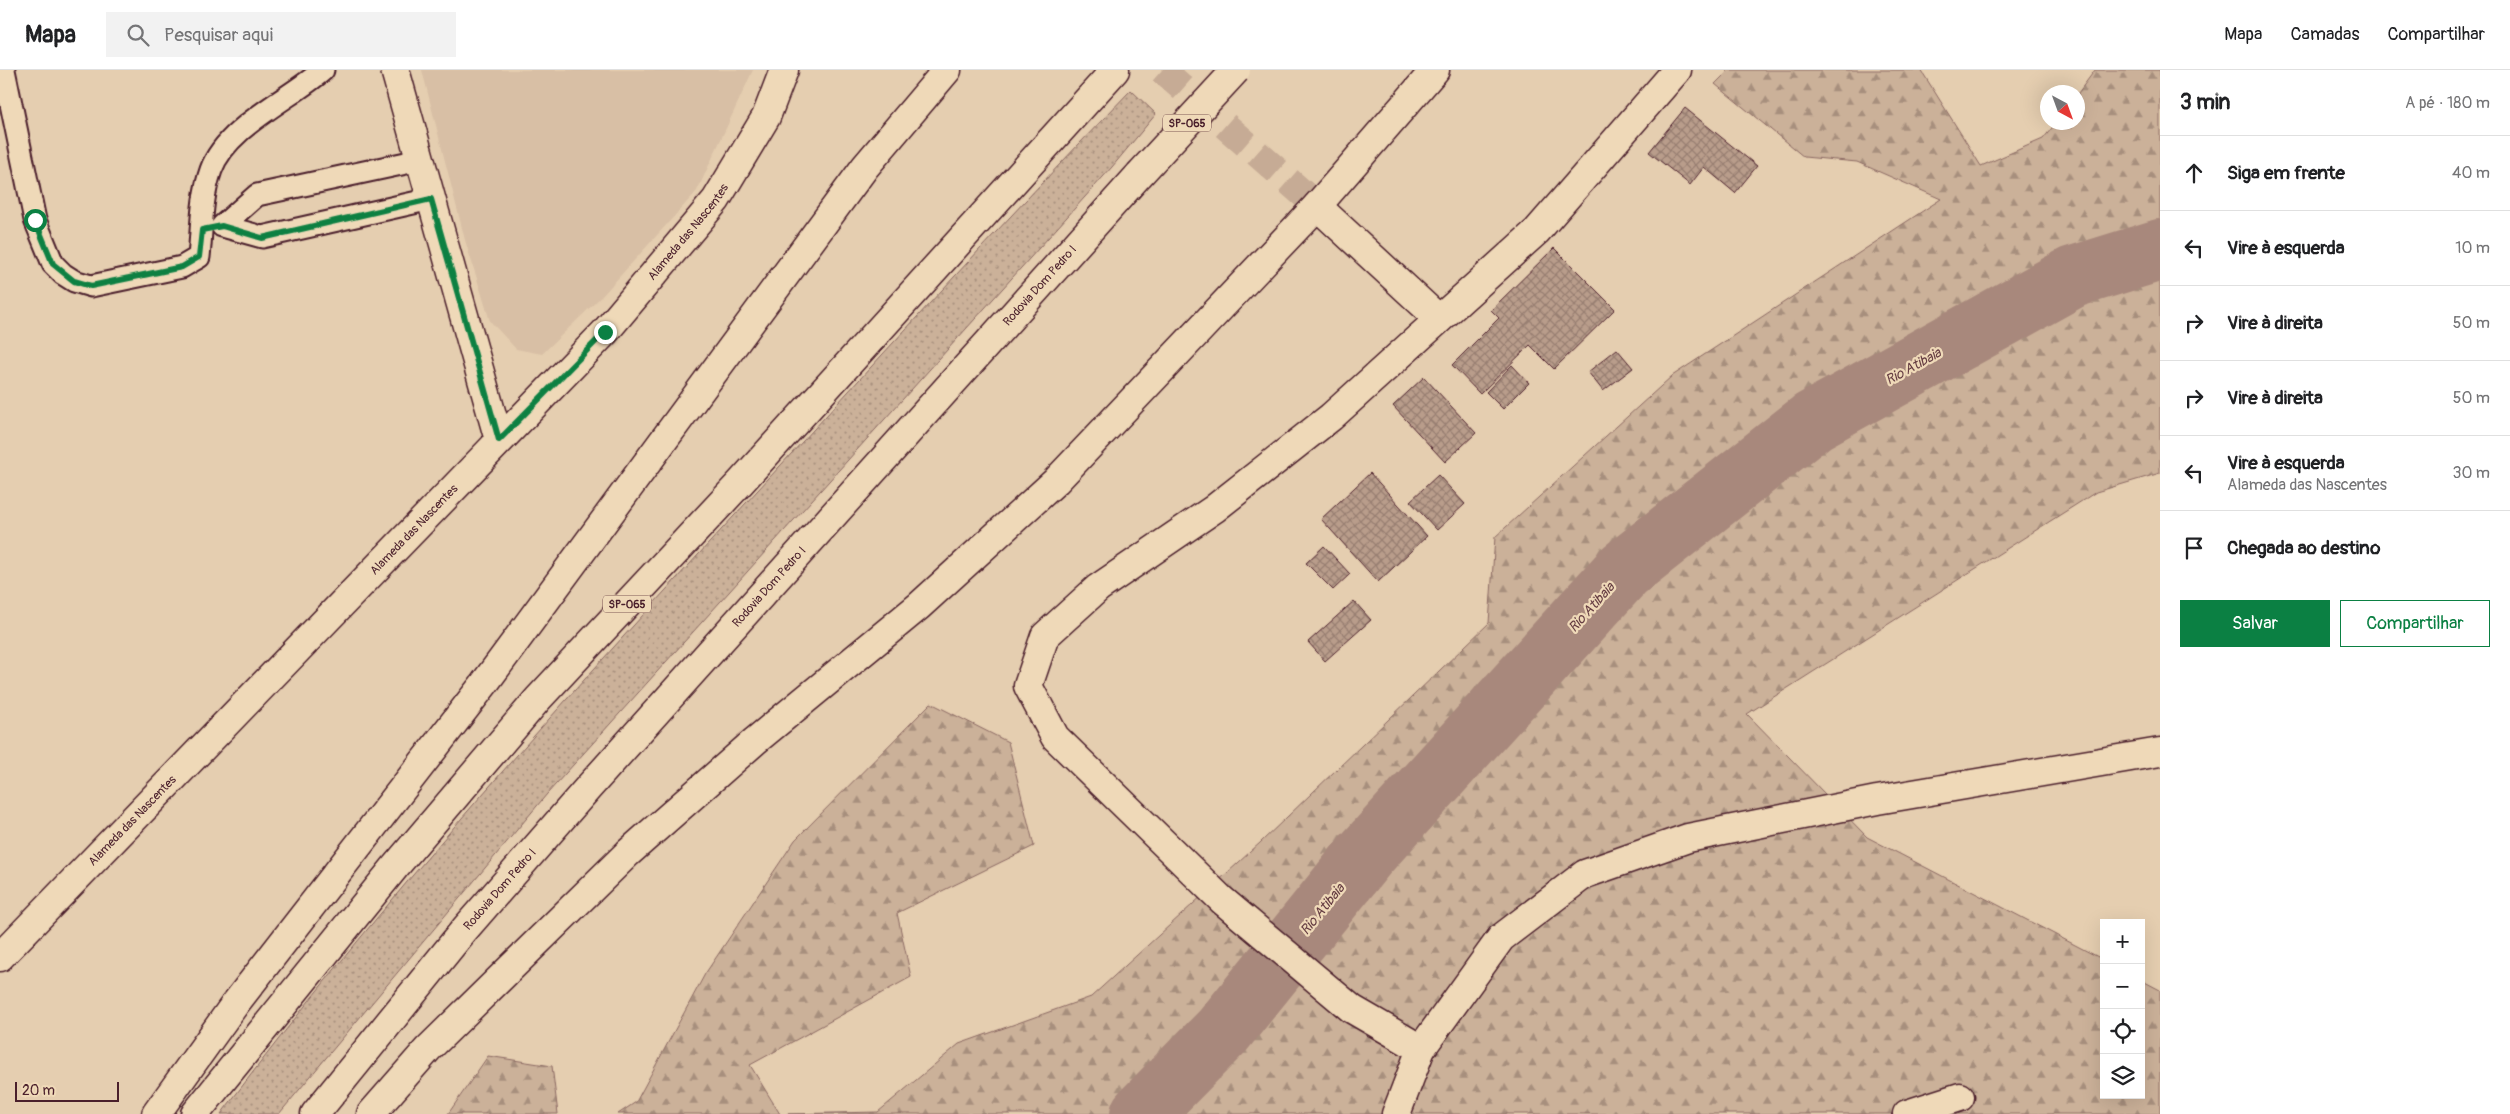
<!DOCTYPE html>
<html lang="pt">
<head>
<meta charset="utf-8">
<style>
	:root { --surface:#fff; --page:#f2f2f2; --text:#202124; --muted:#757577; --line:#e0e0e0; --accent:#0b8043 }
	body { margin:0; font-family:Pangolin,sans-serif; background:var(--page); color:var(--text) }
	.controls { position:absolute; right:15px; bottom:15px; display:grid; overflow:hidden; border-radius:0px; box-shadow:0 5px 20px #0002 }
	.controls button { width:45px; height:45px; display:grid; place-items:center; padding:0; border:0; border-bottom:1px solid var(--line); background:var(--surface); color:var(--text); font:25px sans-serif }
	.compass { position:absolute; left:2040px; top:15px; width:45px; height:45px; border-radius:50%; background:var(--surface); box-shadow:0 5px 20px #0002; rotate:139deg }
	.scale { position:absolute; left:15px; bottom:12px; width:104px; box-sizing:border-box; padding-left:5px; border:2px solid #4a1f2b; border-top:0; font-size:14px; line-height:18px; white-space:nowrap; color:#4a1f2b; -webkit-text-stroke:4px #efd9b8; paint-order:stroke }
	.stop { position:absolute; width:15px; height:15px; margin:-11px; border:4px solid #0b8043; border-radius:50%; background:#fff }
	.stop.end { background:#0b8043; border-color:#fff; box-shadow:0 1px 5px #0008 }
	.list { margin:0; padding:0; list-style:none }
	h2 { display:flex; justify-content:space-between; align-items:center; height:65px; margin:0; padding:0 20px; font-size:21px }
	h2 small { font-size:16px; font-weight:400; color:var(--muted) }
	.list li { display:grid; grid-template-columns:32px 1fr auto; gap:15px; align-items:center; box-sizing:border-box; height:75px; padding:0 20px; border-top:1px solid var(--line) }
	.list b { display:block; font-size:19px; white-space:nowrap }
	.list p { margin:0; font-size:16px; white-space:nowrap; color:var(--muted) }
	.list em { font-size:16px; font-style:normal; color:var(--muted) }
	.actions { display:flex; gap:10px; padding:15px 20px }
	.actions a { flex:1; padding:11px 0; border:1px solid var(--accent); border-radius:0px; text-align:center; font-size:18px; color:var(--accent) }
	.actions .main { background:var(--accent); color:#fff }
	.icon { flex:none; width:28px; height:28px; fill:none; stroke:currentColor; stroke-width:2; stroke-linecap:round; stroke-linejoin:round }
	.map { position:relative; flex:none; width:2160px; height:1044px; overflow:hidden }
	header { display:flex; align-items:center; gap:30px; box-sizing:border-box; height:70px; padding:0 25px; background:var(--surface); border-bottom:1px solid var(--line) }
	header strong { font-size:24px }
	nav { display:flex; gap:28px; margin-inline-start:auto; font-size:18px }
	.search { width:350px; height:45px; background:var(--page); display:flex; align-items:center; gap:12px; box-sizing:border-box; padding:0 18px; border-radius:0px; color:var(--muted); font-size:19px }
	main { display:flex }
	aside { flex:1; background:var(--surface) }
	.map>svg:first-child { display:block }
	.built { fill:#d8bfa5 }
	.grass { fill:url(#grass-dots); stroke:#8a6862 }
	.forest { fill:url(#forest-firs); stroke:#8a6862 }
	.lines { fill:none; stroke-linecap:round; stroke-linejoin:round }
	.river { stroke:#a8887b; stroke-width:62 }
	.building { fill:url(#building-cross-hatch); stroke:#4a1f2b }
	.street-tunnel { stroke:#c6ab95; stroke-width:28; stroke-dasharray:28 14; stroke-linecap:butt }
	.lane-casing { stroke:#4a1f2b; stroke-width:25 }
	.street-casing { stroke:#4a1f2b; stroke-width:31 }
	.highway-casing { stroke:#4a1f2b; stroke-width:31 }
	.lane { stroke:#efd9b8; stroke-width:21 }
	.street { stroke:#efd9b8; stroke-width:28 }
	.highway { stroke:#efd9b8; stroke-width:28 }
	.highway-bridge-casing { stroke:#4a1f2b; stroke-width:31; stroke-linecap:butt }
	.highway-bridge { stroke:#efd9b8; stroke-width:28 }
	.route { stroke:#0b8043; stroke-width:6 }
	.labels { text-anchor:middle; stroke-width:4.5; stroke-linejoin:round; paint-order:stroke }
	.shield { fill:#efd9b8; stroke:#7c5755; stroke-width:1 }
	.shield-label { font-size:11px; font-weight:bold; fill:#4a1f2b }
	.street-label { font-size:12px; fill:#4a1f2b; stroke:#efd9b8 }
	.water-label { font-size:14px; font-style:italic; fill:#663e43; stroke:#efd9b8 }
</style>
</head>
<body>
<header>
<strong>Mapa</strong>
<div class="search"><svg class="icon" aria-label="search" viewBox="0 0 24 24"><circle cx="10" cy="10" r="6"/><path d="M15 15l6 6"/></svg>Pesquisar aqui</div>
<nav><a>Mapa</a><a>Camadas</a><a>Compartilhar</a></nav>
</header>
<main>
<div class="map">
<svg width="2160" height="1044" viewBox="0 0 2160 1044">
	<defs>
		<pattern id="grass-dots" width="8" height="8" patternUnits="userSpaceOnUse" patternTransform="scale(1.25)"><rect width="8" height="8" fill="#cbb199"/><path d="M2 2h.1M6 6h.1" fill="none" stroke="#a78f7d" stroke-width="1.8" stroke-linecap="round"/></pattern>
		<pattern id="forest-firs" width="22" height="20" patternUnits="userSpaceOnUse" patternTransform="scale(1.25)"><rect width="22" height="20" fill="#cbb199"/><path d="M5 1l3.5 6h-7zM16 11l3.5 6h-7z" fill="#a78f7d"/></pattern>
		<pattern id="building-cross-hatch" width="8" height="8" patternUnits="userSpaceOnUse" patternTransform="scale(1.25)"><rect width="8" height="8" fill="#b99d8b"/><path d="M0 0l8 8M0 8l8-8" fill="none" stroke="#987f72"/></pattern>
	</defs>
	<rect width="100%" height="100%" fill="#e5ceb0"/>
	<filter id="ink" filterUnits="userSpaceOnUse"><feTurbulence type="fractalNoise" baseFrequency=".02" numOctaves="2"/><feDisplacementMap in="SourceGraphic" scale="10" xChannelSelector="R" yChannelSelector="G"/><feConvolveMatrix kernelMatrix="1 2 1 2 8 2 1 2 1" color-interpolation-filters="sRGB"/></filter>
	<g filter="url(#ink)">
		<!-- built -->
		<path class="built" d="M422,0H753L697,121L602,226L542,284L516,279L490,251L465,170Z"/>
		<!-- grass -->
		<path class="grass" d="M1131,20L1156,44L1112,97L547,724L279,1044H221C383,829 564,630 746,433C874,294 1000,155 1131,20Z"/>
		<!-- forest -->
		<g class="forest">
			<path d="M1729,0H1921L1981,96L2043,69L2056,53L2078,52V23L2095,0H2160V403L2096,422L1747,644L1867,767L2104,890V1025H2141V910L2160,920V1044H787L878,1042L959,974L1091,927L1261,772L1489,553L1495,467L1672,306L1941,129L1857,92L1804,87L1715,14Z"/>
			<path d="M931,633L1008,672L1034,776L897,843L911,907L750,995L780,1044H618L636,1032L705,904L795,770Z"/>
			<path d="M488,986L552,996L558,1044H448Z"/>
		</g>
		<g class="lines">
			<!-- river -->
			<path class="river" d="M1141,1044L1223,961L1365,785L1624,500L1813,351L2073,207L2160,180"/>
		</g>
		<!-- building -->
		<g class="building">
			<path d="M1685,38L1757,96L1735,123L1704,97L1690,115L1649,82Z"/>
			<path d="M1554,178L1615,239L1554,299L1530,275L1480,324L1452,295L1499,248L1491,240Z"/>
			<path d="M1617,279L1633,298L1603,321L1588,302Z"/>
			<path d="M1512,295L1529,313L1503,339L1486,322Z"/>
			<path d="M1424,307L1476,363L1445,392L1393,336Z"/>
			<path d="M1370,403L1427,466L1378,512L1321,449Z"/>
			<path d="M1438,405L1465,434L1437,460L1410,431Z"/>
			<path d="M1324,476L1350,504L1333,520L1306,493Z"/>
			<path d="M1354,531L1371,550L1325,591L1308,572Z"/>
		</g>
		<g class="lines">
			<!-- street-tunnel -->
			<path class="street-tunnel" d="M1162,0L1317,136"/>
			<!-- lane casing -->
			<g class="lane-casing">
				<g id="lane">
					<path d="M4,0L35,150L53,194L63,204L74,211L91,216L182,197L199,187C202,158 201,128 211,100C226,57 290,29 323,0"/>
					<path d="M420,90L257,125L222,156L262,167L431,129"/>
				</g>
			</g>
			<!-- street casing -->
			<g class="street-casing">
				<g id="street">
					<path d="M395,0L499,370"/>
					<path d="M1317,136L1439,249"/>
					<path id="s1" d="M0,887L605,262L716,130L766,47L784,0"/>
					<path d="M1421,979L1352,939L1222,830L1055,667L1028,616L1045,566L1098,518L1214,439L1331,347L1537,161L1677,0"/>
					<path d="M1396,1044L1421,979L1501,868L1585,804L1688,768L1877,730L2160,682"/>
					<path d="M1907,1044L1960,1027"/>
				</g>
			</g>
			<!-- highway casing -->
			<g class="highway-casing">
				<g id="highway">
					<path d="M156,1044L235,934L484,614L865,97L947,0"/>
					<path d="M195,1044L395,797L538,629L741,412L1115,0"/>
					<path id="s2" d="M315,1044L465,859L588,718L1139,105"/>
					<path d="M371,1044L428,979L628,783L755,671L919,536L1056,411L1317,136L1435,0"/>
				</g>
			</g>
			<!-- lane -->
			<use href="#lane" class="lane"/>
			<!-- street -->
			<use href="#street" class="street"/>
			<!-- highway -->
			<use href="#highway" class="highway"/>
			<!-- highway-bridge casing -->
			<g class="highway-bridge-casing">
				<path id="highway-bridge" d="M1139,105L1236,0"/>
			</g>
			<!-- highway-bridge -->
			<use href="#highway-bridge" class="highway-bridge"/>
		</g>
	</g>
	<g class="lines" filter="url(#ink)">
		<!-- route -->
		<path class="route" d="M35,150L53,194L74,211L91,216L182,197L199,187L202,160L222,156L262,168L431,129L499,370L605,262"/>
	</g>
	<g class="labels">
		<!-- shield labels -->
		<g class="shield">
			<rect x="1163" y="44.5" width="48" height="17" rx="4"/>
			<rect x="603" y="525.5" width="48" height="17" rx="4"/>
		</g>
		<g class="shield-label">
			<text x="1187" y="57">SP-065</text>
			<text x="627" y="538">SP-065</text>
		</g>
		<!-- street labels -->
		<g class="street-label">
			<text dy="4" stroke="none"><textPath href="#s1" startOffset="1000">Alameda das Nascentes</textPath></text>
			<text dy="4" stroke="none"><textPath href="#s2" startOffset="1101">Rodovia Dom Pedro I</textPath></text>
			<text dy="4" stroke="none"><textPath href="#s1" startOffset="595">Alameda das Nascentes</textPath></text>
			<text dy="4" stroke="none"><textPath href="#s2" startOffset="696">Rodovia Dom Pedro I</textPath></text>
			<text dy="4" stroke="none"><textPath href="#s1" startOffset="190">Alameda das Nascentes</textPath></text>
			<text dy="4" stroke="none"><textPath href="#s2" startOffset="291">Rodovia Dom Pedro I</textPath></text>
		</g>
		<!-- water labels -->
		<g class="water-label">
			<text transform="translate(1913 296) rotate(-29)" y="5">Rio Atibaia</text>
			<text transform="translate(1591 537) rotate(-48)" y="5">Rio Atibaia</text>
			<text transform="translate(1322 839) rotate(-51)" y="5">Rio Atibaia</text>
		</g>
	</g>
</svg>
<div class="controls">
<button>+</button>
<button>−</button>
<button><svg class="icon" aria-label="locate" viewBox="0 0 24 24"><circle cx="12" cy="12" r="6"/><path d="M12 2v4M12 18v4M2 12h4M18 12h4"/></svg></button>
<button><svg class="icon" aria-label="layers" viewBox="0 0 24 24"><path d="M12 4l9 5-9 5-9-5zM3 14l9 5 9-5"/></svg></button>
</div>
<svg class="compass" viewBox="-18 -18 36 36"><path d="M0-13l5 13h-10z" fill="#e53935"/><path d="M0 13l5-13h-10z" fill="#757577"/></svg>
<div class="scale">20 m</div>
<div class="stop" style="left:35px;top:150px"></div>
<div class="stop end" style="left:605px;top:262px"></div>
</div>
<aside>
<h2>3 min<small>A pé · 180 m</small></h2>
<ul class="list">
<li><svg class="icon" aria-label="ahead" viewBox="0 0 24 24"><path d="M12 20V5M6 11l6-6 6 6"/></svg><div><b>Siga em frente</b></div><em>40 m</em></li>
<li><svg class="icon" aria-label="left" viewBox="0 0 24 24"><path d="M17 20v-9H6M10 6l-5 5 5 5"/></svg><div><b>Vire à esquerda</b></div><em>10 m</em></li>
<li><svg class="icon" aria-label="right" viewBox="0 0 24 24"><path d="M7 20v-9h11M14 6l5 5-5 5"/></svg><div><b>Vire à direita</b></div><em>50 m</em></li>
<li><svg class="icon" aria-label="right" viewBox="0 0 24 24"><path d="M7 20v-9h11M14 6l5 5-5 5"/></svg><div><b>Vire à direita</b></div><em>50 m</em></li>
<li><svg class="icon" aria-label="left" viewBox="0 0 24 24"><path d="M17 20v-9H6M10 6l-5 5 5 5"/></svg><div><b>Vire à esquerda</b><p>Alameda das Nascentes</p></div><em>30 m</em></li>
<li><svg class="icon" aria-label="arrive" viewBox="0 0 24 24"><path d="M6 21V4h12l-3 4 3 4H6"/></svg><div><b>Chegada ao destino</b></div></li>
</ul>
<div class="actions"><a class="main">Salvar</a><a>Compartilhar</a></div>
</aside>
</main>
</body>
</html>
